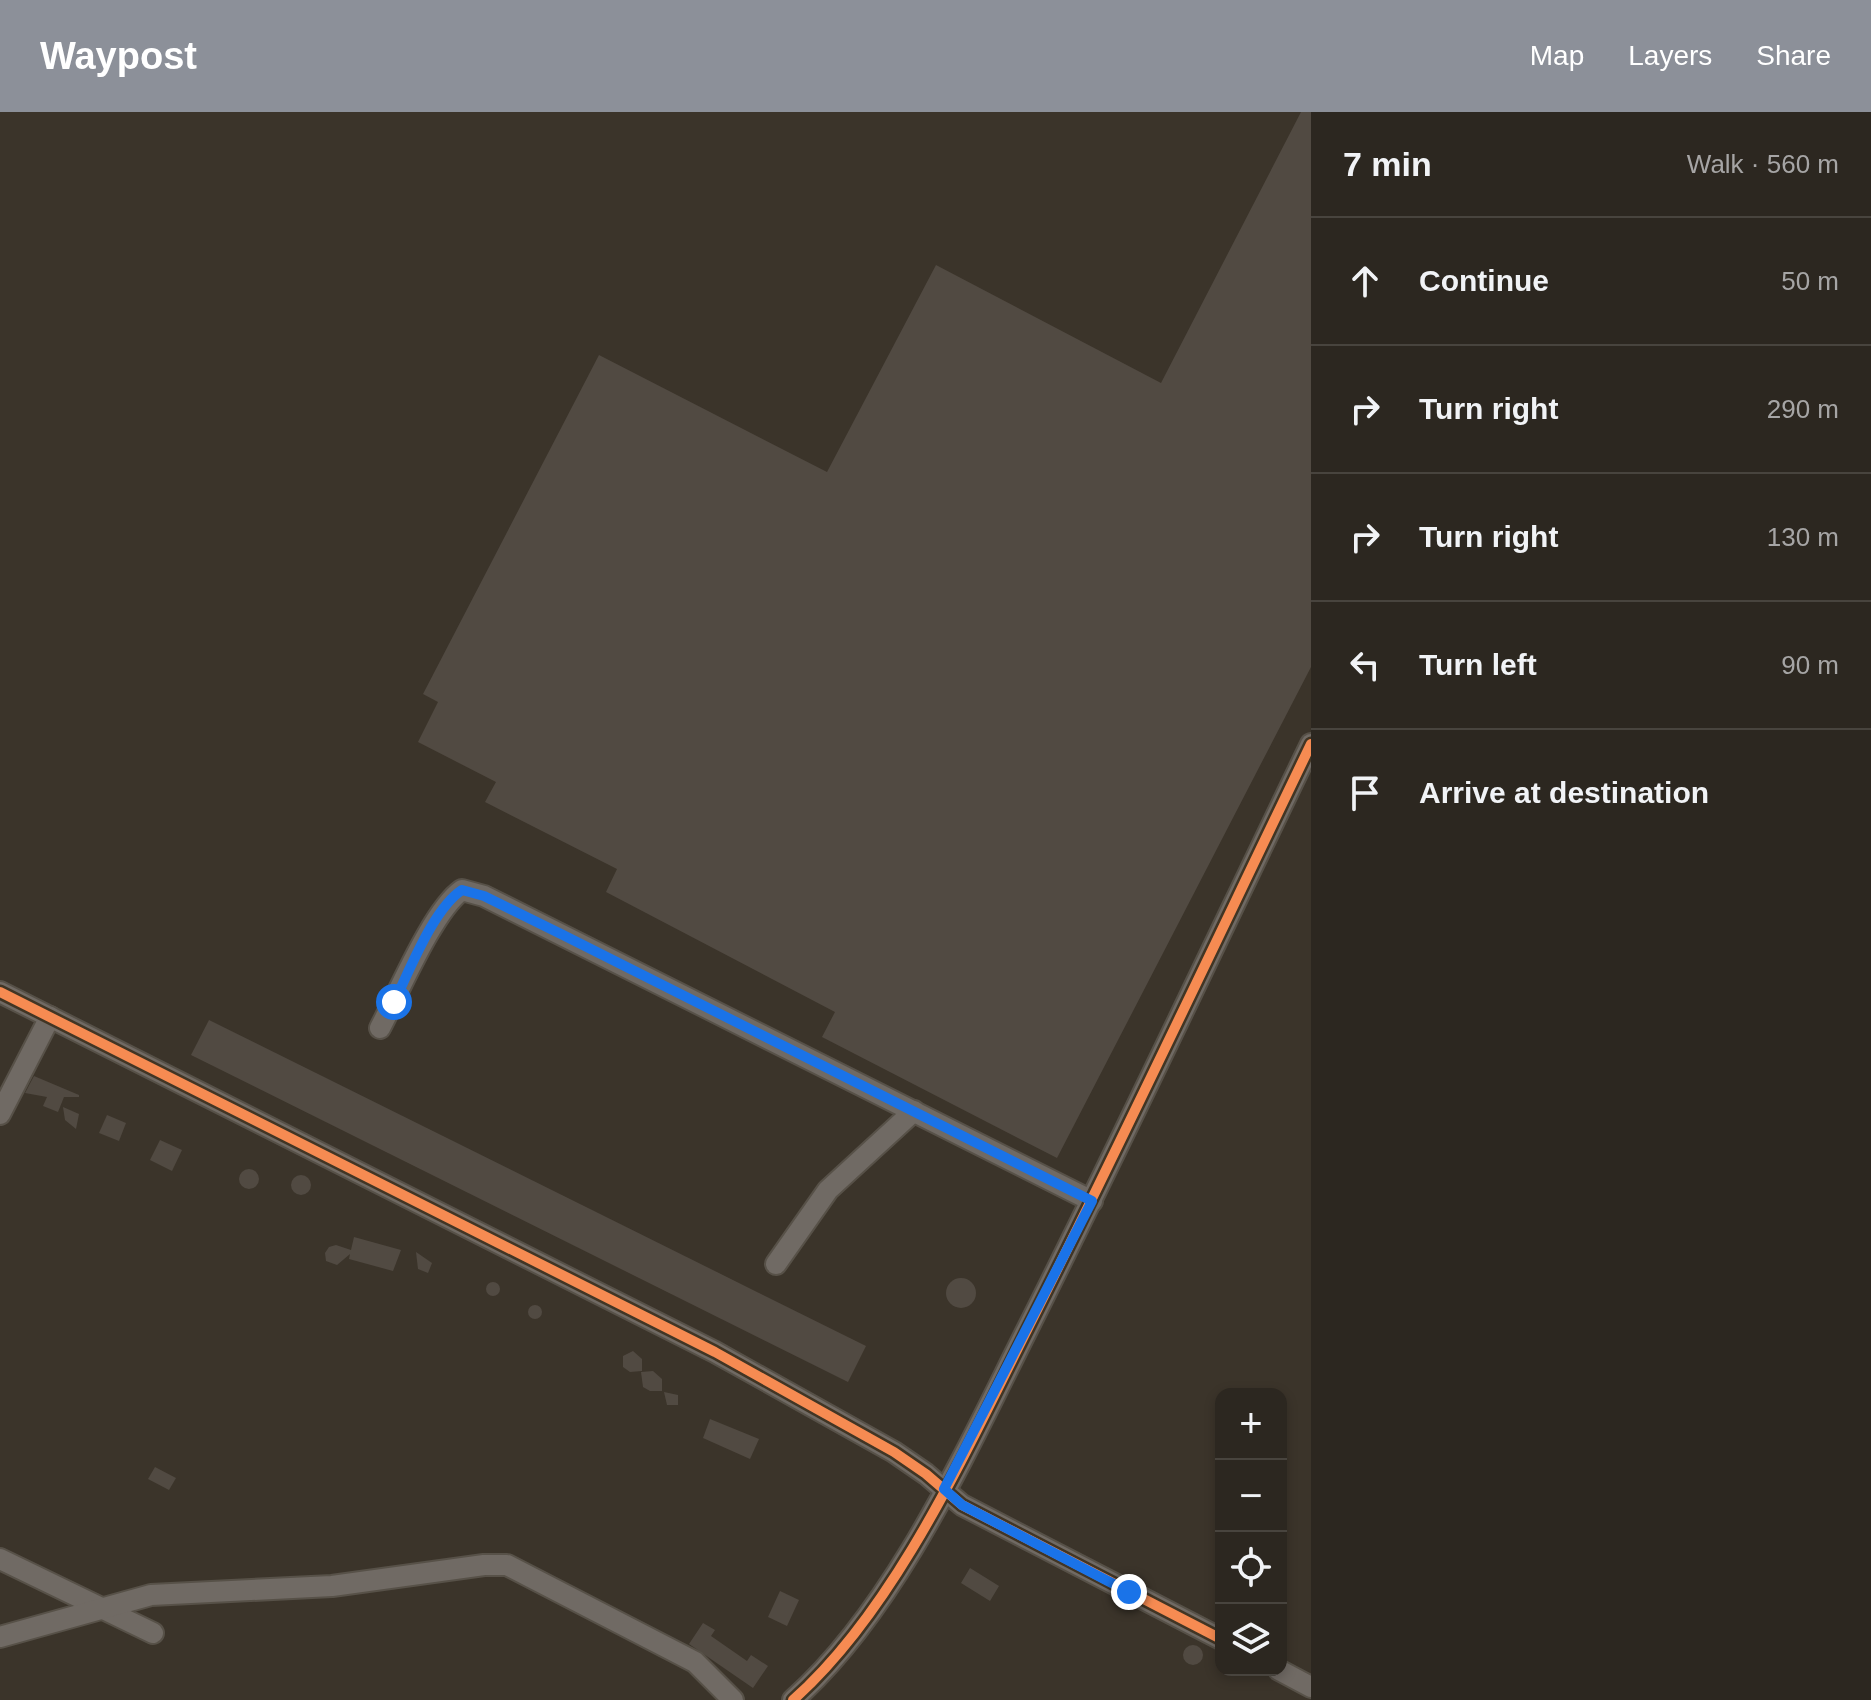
<!DOCTYPE html>
<html lang="en">
<head>
<meta charset="utf-8">
<style>
	:root { --surface:#2c2720; --page:#38332d; --text:#f1f3f6; --muted:#a6a5a5; --line:#48443e; --accent:#8c9099 }
	body { margin:0; font-family:Helvetica,sans-serif; background:var(--page); color:var(--text) }
	.controls { position:absolute; right:24px; bottom:24px; display:grid; overflow:hidden; border-radius:16px; box-shadow:0 4px 12px #0003 }
	.controls button { width:72px; height:72px; display:grid; place-items:center; padding:0; border:0; border-bottom:2px solid var(--line); background:var(--surface); color:var(--text); font:40px sans-serif }
	.stop { position:absolute; width:24px; height:24px; margin:-18px; border:6px solid #1a73e8; border-radius:50%; background:#fff }
	.stop.end { background:#1a73e8; border-color:#fff; box-shadow:0 2px 8px #0008 }
	.list { margin:0; padding:0; list-style:none }
	h2 { display:flex; justify-content:space-between; align-items:center; height:104px; margin:0; padding:0 32px; font-size:34px }
	h2 small { font-size:26px; font-weight:400; color:var(--muted) }
	.list li { display:grid; grid-template-columns:52px 1fr auto; gap:24px; align-items:center; box-sizing:border-box; height:128px; padding:0 32px; border-top:2px solid var(--line) }
	.list b { display:block; font-size:30px; white-space:nowrap }
	.list em { font-size:26px; font-style:normal; color:var(--muted) }
	.icon { flex:none; width:44px; height:44px; fill:none; stroke:currentColor; stroke-width:2; stroke-linecap:round; stroke-linejoin:round }
	.map { position:relative; flex:none; width:1311px; height:1588px; overflow:hidden }
	header { display:flex; align-items:center; gap:48px; box-sizing:border-box; height:112px; padding:0 40px; background:var(--accent); color:#fff }
	header strong { font-size:38px }
	nav { display:flex; gap:44px; margin-inline-start:auto; font-size:28px }
	main { display:flex }
	aside { flex:1; background:var(--surface) }
	.map>svg:first-child { display:block }
	.building { fill:#514a42 }
	.lines { fill:none; stroke-linecap:round; stroke-linejoin:round }
	.minor-casing { stroke:#575148; stroke-width:24 }
	.minor { stroke:#706a64; stroke-width:20 }
	.cycleway-casing { stroke:#413524; stroke-width:15 }
	.cycleway { stroke:#f68b52; stroke-width:10 }
	.route { stroke:#1a73e8; stroke-width:10 }
</style>
</head>
<body>
<header>
<strong>Waypost</strong>
<nav><a>Map</a><a>Layers</a><a>Share</a></nav>
</header>
<main>
<div class="map">
<svg width="1311" height="1588" viewBox="0 0 1311 1588">
	<rect width="100%" height="100%" fill="#3b342a"/>
	<!-- building -->
	<g class="building">
		<path d="M1301,0H1311V555L1057,1046L822,925L835,900L606,780L617,757L485,690L496,670L418,630L438,590L423,582L599,243L827,360L936,153L1161,271Z"/>
		<path d="M209,908L866,1234L848,1270L191,943Z"/>
		<path d="M34,964L79,983V985H64L58,1000L43,994L47,985L25,981Z"/>
		<path d="M63,995L79,1002L76,1017L65,1008Z"/>
		<path d="M107,1003L126,1011L119,1029L99,1021Z"/>
		<path d="M160,1028L182,1038L172,1059L150,1048Z"/>
		<circle cx="249" cy="1067" r="10"/>
		<circle cx="301" cy="1073" r="10"/>
		<path d="M354,1125L401,1138L393,1159L349,1147L350,1142L337,1153L326,1149L325,1141L329,1135L336,1133L351,1138Z"/>
		<path d="M416,1140L432,1151L428,1161L418,1157Z"/>
		<circle cx="961" cy="1181" r="15"/>
		<circle cx="493" cy="1177" r="7"/>
		<circle cx="535" cy="1200" r="7"/>
		<path d="M633,1239L642,1247V1259L630,1260L623,1255V1244Z"/>
		<path d="M653,1259L662,1267V1279H650L643,1275L641,1260Z"/>
		<path d="M664,1280L678,1283V1293H667Z"/>
		<path d="M710,1307L759,1327L750,1347L703,1326Z"/>
		<path d="M155,1355L176,1366L169,1378L148,1367Z"/>
		<path d="M970,1456L999,1474L990,1489L961,1471Z"/>
		<path d="M780,1479L799,1488L787,1514L768,1505Z"/>
		<path d="M703,1511L715,1518L711,1524L747,1549L751,1543L768,1554L753,1576L689,1532Z"/>
		<circle cx="1193" cy="1543" r="10"/>
	</g>
	<g class="lines">
		<!-- minor casing -->
		<g class="minor-casing">
			<g id="minor">
				<path d="M0,880L715,1240L894,1340L926,1362L962,1393L1221,1527"/>
				<path d="M380,916C398,882 433,798 462,778L484,784L1092,1089"/>
				<path d="M0,1002L50,905"/>
				<path d="M776,1152L828,1078L914,999"/>
				<path d="M0,1447L153,1521"/>
				<path d="M0,1525L151,1483L332,1474L484,1453H507L695,1550L733,1588"/>
				<path d="M1279,1558L1311,1575"/>
				<path d="M793,1588C895,1498 967,1337 1028,1216C1125,1023 1217,827 1311,632"/>
			</g>
		</g>
		<!-- minor -->
		<use href="#minor" class="minor"/>
		<!-- cycleway casing -->
		<g class="cycleway-casing">
			<g id="cycleway">
				<path d="M0,880L715,1240L894,1340L926,1362L962,1393L1221,1527"/>
				<path d="M793,1588C895,1498 967,1337 1028,1216C1125,1023 1217,827 1311,632"/>
			</g>
		</g>
		<!-- cycleway -->
		<use href="#cycleway" class="cycleway"/>
	</g>
	<g class="lines">
		<!-- route -->
		<path class="route" d="M394,890C410,858 433,797 462,778L484,784L563,823L1092,1089L944,1377L962,1393L1129,1480"/>
	</g>
</svg>
<div class="controls">
<button>+</button>
<button>−</button>
<button><svg class="icon" aria-label="locate" viewBox="0 0 24 24"><circle cx="12" cy="12" r="6"/><path d="M12 2v4M12 18v4M2 12h4M18 12h4"/></svg></button>
<button><svg class="icon" aria-label="layers" viewBox="0 0 24 24"><path d="M12 4l9 5-9 5-9-5zM3 14l9 5 9-5"/></svg></button>
</div>
<div class="stop" style="left:394px;top:890px"></div>
<div class="stop end" style="left:1129px;top:1480px"></div>
</div>
<aside>
<h2>7 min<small>Walk · 560 m</small></h2>
<ul class="list">
<li><svg class="icon" aria-label="ahead" viewBox="0 0 24 24"><path d="M12 20V5M6 11l6-6 6 6"/></svg><div><b>Continue</b></div><em>50 m</em></li>
<li><svg class="icon" aria-label="right" viewBox="0 0 24 24"><path d="M7 20v-9h11M14 6l5 5-5 5"/></svg><div><b>Turn right</b></div><em>290 m</em></li>
<li><svg class="icon" aria-label="right" viewBox="0 0 24 24"><path d="M7 20v-9h11M14 6l5 5-5 5"/></svg><div><b>Turn right</b></div><em>130 m</em></li>
<li><svg class="icon" aria-label="left" viewBox="0 0 24 24"><path d="M17 20v-9H6M10 6l-5 5 5 5"/></svg><div><b>Turn left</b></div><em>90 m</em></li>
<li><svg class="icon" aria-label="arrive" viewBox="0 0 24 24"><path d="M6 21V4h12l-3 4 3 4H6"/></svg><div><b>Arrive at destination</b></div></li>
</ul>
</aside>
</main>
</body>
</html>
